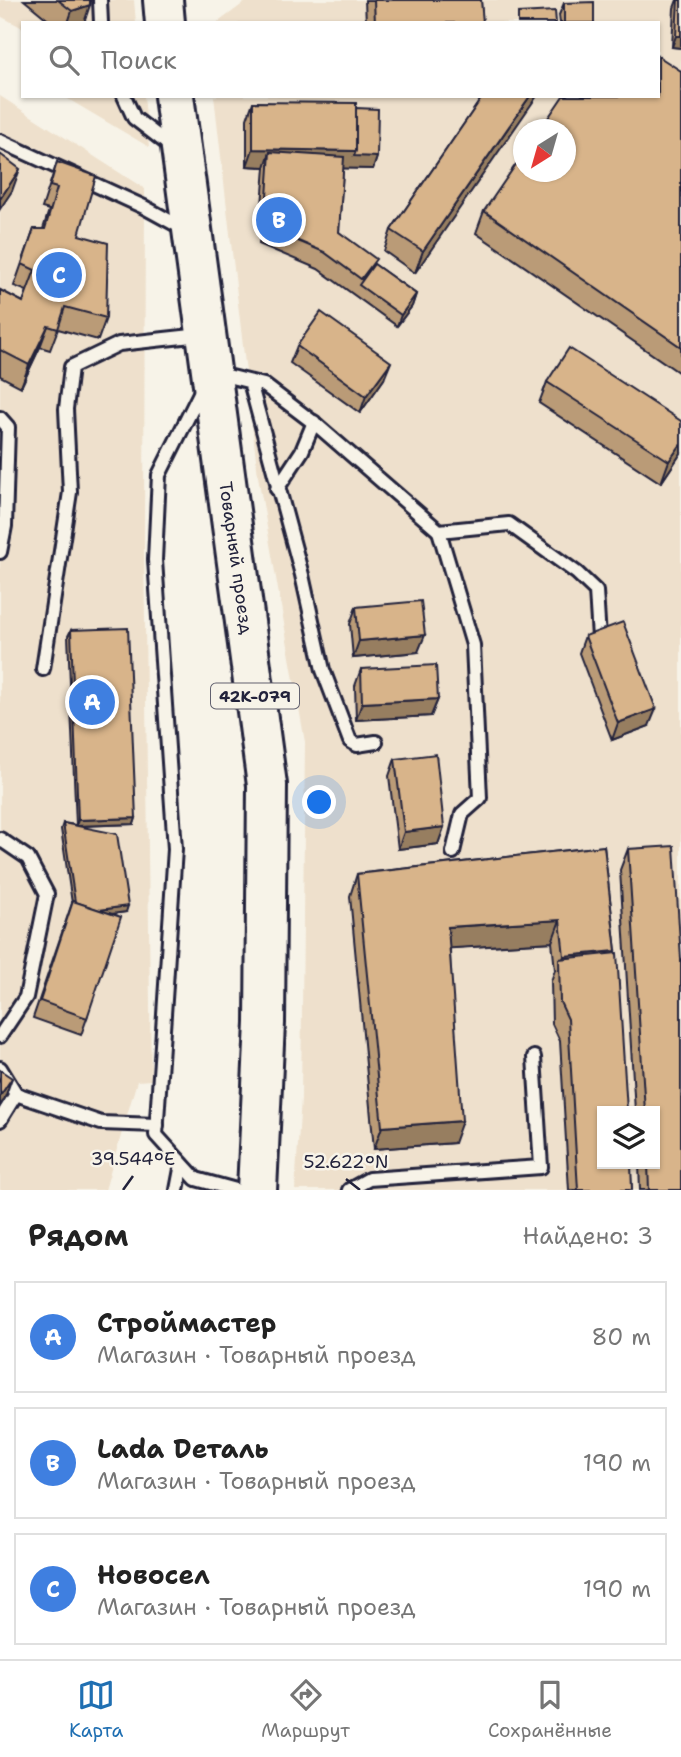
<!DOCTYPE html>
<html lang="ru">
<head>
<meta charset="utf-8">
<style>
	:root { --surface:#fff; --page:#f2f2f2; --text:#222; --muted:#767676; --line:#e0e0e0; --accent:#1f6fb2 }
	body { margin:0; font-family:"Shantell Sans",sans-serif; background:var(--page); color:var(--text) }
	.controls { position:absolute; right:21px; bottom:21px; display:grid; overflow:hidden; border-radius:0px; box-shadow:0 2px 5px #0004 }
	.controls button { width:63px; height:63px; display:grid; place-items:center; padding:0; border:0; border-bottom:2px solid var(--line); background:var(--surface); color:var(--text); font:35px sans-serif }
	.compass { position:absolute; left:513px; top:119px; width:63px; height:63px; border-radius:50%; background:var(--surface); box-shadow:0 2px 5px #0004; rotate:217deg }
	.you { position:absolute; left:320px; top:803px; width:24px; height:24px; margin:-18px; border:5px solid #fff; border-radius:50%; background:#1a73e8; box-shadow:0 0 0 10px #1a73e833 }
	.badge { display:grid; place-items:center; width:46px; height:46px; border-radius:50%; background:var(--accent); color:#fff; font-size:23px; font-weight:700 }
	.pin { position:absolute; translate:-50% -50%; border:4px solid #fff; box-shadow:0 2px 7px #0006 }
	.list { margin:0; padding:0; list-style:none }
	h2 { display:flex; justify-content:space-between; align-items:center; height:91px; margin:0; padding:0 28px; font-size:30px }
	h2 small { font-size:23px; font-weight:400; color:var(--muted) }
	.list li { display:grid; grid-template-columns:46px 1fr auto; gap:21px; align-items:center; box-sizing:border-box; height:112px; margin:0 14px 14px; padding:0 14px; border:2px solid var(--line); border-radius:0px }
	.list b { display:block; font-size:26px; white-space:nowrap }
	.list p { margin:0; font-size:23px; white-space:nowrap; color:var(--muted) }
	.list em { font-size:23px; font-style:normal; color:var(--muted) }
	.icon { flex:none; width:38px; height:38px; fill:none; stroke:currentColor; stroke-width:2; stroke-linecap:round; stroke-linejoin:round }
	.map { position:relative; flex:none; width:681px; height:1190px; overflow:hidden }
	.search { position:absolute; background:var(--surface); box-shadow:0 2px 5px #0004; left:21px; right:21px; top:21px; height:77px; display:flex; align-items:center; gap:18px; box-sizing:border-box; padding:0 24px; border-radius:0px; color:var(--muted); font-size:26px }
	.sheet { height:469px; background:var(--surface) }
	nav { display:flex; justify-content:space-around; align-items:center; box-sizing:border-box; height:98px; border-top:2px solid var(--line); background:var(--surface); font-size:19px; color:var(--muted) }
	nav a { display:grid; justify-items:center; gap:4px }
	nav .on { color:var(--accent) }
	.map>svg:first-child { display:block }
	.built { fill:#eee0cc; fill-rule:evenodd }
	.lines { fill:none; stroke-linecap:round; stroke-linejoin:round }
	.service-casing { stroke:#22223b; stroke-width:18 }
	.primary-casing { stroke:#22223b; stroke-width:44 }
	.service { stroke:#f7f3e8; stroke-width:12 }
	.primary { stroke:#f7f3e8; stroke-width:38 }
	.wall { fill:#ba9b77; stroke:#22223b; stroke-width:2 }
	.shaded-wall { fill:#977e61; stroke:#22223b; stroke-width:2 }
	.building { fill:#d8b48a; stroke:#22223b; stroke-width:2 }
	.ticks { fill:none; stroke:#22223b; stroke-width:2.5 }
	.labels { text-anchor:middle; stroke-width:5; stroke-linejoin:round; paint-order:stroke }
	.shield { fill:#f7f3e8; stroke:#62616f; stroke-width:2 }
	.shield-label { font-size:16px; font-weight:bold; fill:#22223b }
	.street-label { font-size:18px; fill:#22223b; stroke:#f7f3e8 }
	.ticks-label { font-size:18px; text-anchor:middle; fill:#22223b; stroke:#f7f3e8; stroke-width:5; stroke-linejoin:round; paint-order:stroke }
</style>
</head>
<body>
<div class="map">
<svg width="681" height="1190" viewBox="0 0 681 1190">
	<rect width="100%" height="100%" fill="#f7f3e8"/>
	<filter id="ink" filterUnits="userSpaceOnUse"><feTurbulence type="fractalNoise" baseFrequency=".0143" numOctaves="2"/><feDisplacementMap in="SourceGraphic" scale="14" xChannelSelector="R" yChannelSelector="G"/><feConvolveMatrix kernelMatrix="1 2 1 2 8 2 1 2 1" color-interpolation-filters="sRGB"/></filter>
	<g filter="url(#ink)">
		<!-- built -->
		<g class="built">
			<path d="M0,0H134L136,23H23V28L0,16Z"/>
			<path d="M248,0H681V1190H295L301,1098L305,742L258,476L214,96H658V23H217ZM524,130H566V172H524ZM602,1111H655V1164H602Z"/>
			<path d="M0,96L145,189L144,547L151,1080L137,1081L105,1190H0Z"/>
			<path d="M63,96H144L149,147Z"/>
		</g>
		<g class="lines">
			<!-- service casing -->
			<g class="service-casing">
				<g id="service">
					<path d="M100,0L101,23"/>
					<path d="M124,96L134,118L173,148"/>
					<path d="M0,141L144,207L186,230"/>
					<path d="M215,373L264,385L318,426L439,531L509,524L577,573L596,591L599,638"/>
					<path d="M250,382L302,575L323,670L350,741L357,745L376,742"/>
					<path d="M203,387L159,475L155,560L175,849L156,1135L196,1179L236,1190"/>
					<path d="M0,418L8,427L5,526L0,552"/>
					<path d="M277,489L302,451L314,422"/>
					<path d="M439,531L473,645L480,798L462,814L453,852"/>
					<path d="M43,669L70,492L66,409L71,367L119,344L201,335"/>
					<path d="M0,839L28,858L47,894L26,997L0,1036"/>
					<path d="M0,1068L16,1094"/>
					<path d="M0,1120L16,1094L101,1123L157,1125"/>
					<path d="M177,1190L182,1164"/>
					<path d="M349,1190L369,1179L541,1167L534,1057"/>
				</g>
			</g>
			<!-- primary casing -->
			<g class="primary-casing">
				<g id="primary">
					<path d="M163,0L165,23"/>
					<path d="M174,96L267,785L265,1023L257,1190"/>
				</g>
			</g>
			<!-- service -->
			<use href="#service" class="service"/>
			<!-- primary -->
			<use href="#primary" class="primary"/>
		</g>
		<!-- wall -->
		<g class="wall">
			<path d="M24,0H90L84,23H52Z"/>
			<path d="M365,0H481L482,23H366Z"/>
			<path d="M677,0H681V48L672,47L674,8Z"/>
			<path d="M564,3L594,23H560L559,15Z"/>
			<path d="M681,71V374L476,233L484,211Z"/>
			<path d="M483,96L415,273L384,251L391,230Z"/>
			<path d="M253,102L356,108L377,157L373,169L343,168L339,232L374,264L416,294L412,306L397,326L318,269L259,244L265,167L247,166V119Z"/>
			<path d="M57,162L79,235L106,318L98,340L58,329L50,350L40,347L21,387L0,376V290L23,302L27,291L14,286L34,229H43L49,210L42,208Z"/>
			<path d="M297,346L384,379L360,413L290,363Z"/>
			<path d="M547,382L681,453L661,483L539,403Z"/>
			<path d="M356,607L418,652L353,658L350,624Z"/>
			<path d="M71,630L136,818L134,824L80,826L126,912L111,914L87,1018L81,1035L33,1018L72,903L61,829L63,823L76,825L68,636Z"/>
			<path d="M585,636L649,726L612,740L579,653Z"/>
			<path d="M361,669L438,699L431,716L356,720L355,686Z"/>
			<path d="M395,759L444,827L438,844L398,849L389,776Z"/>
			<path d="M604,846L616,951L615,953L632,1190H569L560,1041L552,1024L551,981L555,970L552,942L450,948L454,1143L374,1149L350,896L357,874Z"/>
			<path d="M628,849L681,1190H640L639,1164H655V1111H635L620,870Z"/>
		</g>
		<!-- shaded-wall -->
		<g class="shaded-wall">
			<path d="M90,5L84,23H68L72,11Z"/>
			<path d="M676,36H681V48L672,47Z"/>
			<path d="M530,96H537L415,273L423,251Z"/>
			<path d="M253,149L356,151L377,157L373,169L269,167L270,152L265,167L247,166Z"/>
			<path d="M20,169L12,191L0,209V199Z"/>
			<path d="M416,294L412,306L397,326L401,315Z"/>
			<path d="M48,326L40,347L21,387L29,365Z"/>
			<path d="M391,362L384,379L360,413L366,396Z"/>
			<path d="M681,444V453L661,483L669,461Z"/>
			<path d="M425,635L418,652L353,658L359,641Z"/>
			<path d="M438,699L431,716L356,720L362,703Z"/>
			<path d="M656,709L649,726L612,740L618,723Z"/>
			<path d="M136,818L134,824L76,826L78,820Z"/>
			<path d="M444,827L438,844L398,849L404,832Z"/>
			<path d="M128,906L126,912L75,919L77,913Z"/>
			<path d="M560,920L552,942L440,949L448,927Z"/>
			<path d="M616,951L608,972L559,970L564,956Z"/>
			<path d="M12,1078L4,1100L0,1106V1096Z"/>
			<path d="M462,1121L454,1143L374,1149L382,1127Z"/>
		</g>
		<!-- building -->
		<g class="building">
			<path d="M58,0H90V5L72,11Z"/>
			<path d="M374,0H481L483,23H375Z"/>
			<path d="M678,0H681V36H676Z"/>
			<path d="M594,2V23H564V3Z"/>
			<path d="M555,11L556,23H518V13Z"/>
			<path d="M658,56L681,71V347L484,211L523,154V172H565V130H540L563,96H658Z"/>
			<path d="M483,96H530L423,251L391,230Z"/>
			<path d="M253,102L356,103V151L253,149Z"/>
			<path d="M356,108L378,109L377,157L354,156L356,151Z"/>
			<path d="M270,152L344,157L339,232L376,259L361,279L324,252L265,227Z"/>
			<path d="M0,154L20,169L0,199Z"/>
			<path d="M57,162L96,176L79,235L108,243L106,318L65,307L58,329L48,326L29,365L0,350V290L23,302L35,270L22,264L34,229H45L57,188L50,186Z"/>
			<path d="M374,264L416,294L401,315L359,285Z"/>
			<path d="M321,312L391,362L366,396L297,346Z"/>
			<path d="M569,348L681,421V444L669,461L547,382Z"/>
			<path d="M421,601L425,635L359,641L356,607Z"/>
			<path d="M623,622L656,709L618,723L585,636Z"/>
			<path d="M128,628L136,818L78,820L71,630Z"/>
			<path d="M436,665L438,699L362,703L361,669Z"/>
			<path d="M436,754L444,827L404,832L395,759Z"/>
			<path d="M63,823L117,834L128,906L99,910L75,902Z"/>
			<path d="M604,846L616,951L564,956L560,920L448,927L462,1121L382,1127L357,874Z"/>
			<path d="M674,846L681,959V1190H649L648,1164H655V1111H645L628,849Z"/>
			<path d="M73,901L121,917L87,1018L40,1001Z"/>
			<path d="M617,953L627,1111H602V1164H631L632,1190H578L568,1019L560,1002L559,959Z"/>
			<path d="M0,1070L12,1078L0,1096Z"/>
		</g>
	</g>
	<!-- ticks -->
	<path class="ticks" d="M346,1179L360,1190M123,1190L133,1176"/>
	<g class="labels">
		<!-- shield labels -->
		<rect class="shield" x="211" y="683.5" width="88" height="25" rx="5"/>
		<g class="shield-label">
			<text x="255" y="702">42К-079</text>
		</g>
		<!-- street labels -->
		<g class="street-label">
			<text transform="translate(236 558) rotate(82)" y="6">Товарный проезд</text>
		</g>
	</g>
	<g class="ticks-label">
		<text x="133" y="1165">39.544°E</text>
		<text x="346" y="1168">52.622°N</text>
	</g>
</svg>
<div class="controls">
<button><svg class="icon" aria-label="layers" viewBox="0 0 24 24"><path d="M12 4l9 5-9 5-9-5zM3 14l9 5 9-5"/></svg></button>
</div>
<svg class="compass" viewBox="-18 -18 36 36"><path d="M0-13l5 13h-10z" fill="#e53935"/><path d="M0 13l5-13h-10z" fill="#767676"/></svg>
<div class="you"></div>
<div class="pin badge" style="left:92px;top:702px;background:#3f7fe0">A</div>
<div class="pin badge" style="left:279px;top:220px;background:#3f7fe0">B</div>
<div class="pin badge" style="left:59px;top:275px;background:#3f7fe0">C</div>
<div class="search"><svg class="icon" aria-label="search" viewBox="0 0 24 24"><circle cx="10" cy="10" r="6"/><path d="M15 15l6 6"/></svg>Поиск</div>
</div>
<section class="sheet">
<h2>Рядом<small>Найдено: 3</small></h2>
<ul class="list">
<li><span class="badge" style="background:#3f7fe0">A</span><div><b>Строймастер</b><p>Магазин · Товарный проезд</p></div><em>80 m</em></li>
<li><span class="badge" style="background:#3f7fe0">B</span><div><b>Lada Dеталь</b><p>Магазин · Товарный проезд</p></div><em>190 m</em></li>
<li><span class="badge" style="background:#3f7fe0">C</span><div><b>Новосел</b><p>Магазин · Товарный проезд</p></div><em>190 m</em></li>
</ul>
</section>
<nav>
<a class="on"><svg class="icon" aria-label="map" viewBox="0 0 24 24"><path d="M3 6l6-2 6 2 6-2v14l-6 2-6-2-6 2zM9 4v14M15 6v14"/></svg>Карта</a>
<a><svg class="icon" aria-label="directions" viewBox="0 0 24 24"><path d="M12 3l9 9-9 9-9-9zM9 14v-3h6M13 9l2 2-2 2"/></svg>Маршрут</a>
<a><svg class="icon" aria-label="saved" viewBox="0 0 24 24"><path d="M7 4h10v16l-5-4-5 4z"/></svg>Сохранённые</a>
</nav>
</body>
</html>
